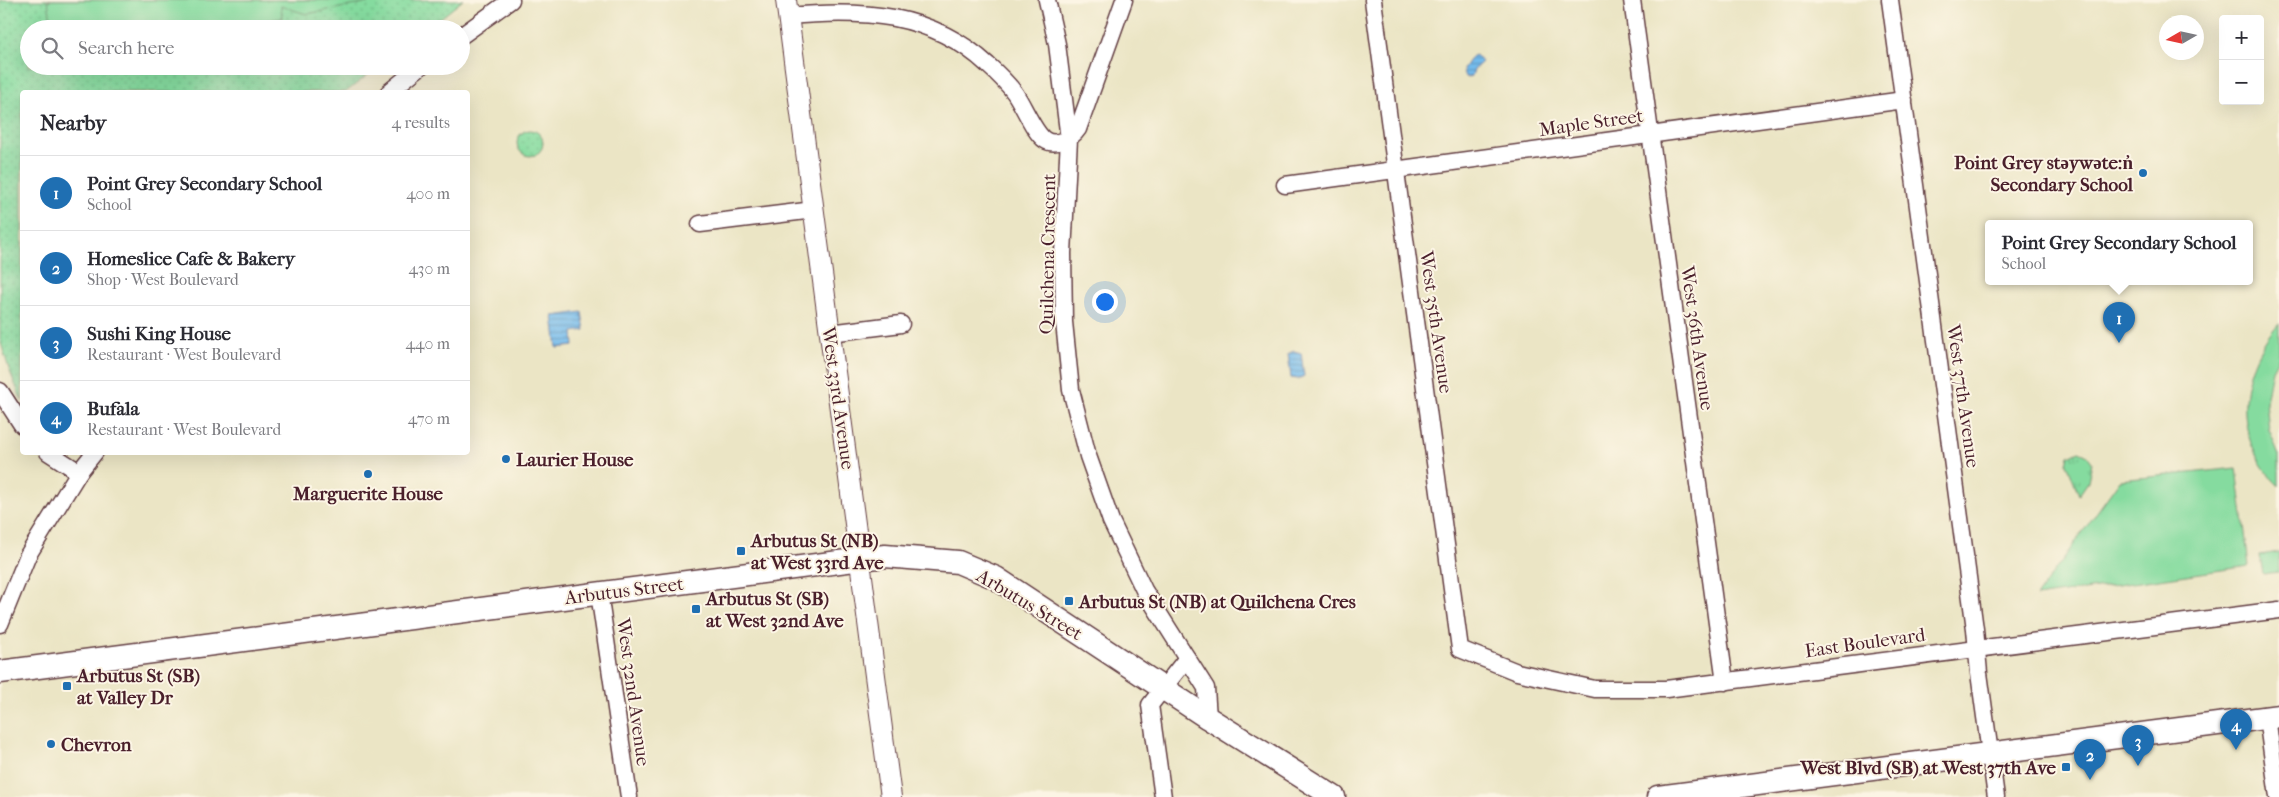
<!DOCTYPE html>
<html lang="en">
<head>
<meta charset="utf-8">
<style>
	:root { --surface:#fff; --page:#f2f2f3; --text:#2b2b33; --muted:#7c7c81; --line:#e1e1e2; --accent:#1f6fb2 }
	body { margin:0; font-family:"IM FELL French Canon",serif; background:var(--page); color:var(--text) }
	.controls { position:absolute; right:15px; top:15px; display:grid; overflow:hidden; border-radius:5px; box-shadow:0 5px 20px #0002 }
	.controls button { width:45px; height:45px; display:grid; place-items:center; padding:0; border:0; border-bottom:1px solid var(--line); background:var(--surface); color:var(--text); font:25px sans-serif }
	.compass { position:absolute; left:2159px; top:15px; width:45px; height:45px; border-radius:50%; background:var(--surface); box-shadow:0 5px 20px #0002; rotate:261deg }
	.you { position:absolute; left:1104px; top:301px; width:18px; height:18px; margin:-12px; border:4px solid #fff; border-radius:50%; background:#1a73e8; box-shadow:0 0 0 8px #1a73e833 }
	.badge { display:grid; place-items:center; width:32px; height:32px; border-radius:50%; background:var(--accent); color:#fff; font-size:16px; font-weight:700 }
	.pin { position:absolute; translate:-50% -41px; filter:drop-shadow(0 1px 2px #0008) }
	.pin::after { content:''; position:absolute; top:26px; width:18px; height:15px; background:inherit; clip-path:polygon(0 0,100% 0,50% 100%) }
	.popup { position:absolute; left:1985px; top:220px; width:268px; height:65px; box-sizing:border-box; display:grid; place-content:center; border-radius:5px; background:var(--surface); filter:drop-shadow(0 1px 4px #0005); font-size:16px; white-space:nowrap; color:var(--muted) }
	.popup b { font-size:19px; color:var(--text) }
	.popup::after { content:''; position:absolute; left:50%; top:100%; margin-left:-10px; border:10px solid transparent; border-top-color:var(--surface) }
	.list { margin:0; padding:0; list-style:none }
	h2 { display:flex; justify-content:space-between; align-items:center; height:65px; margin:0; padding:0 20px; font-size:21px }
	h2 small { font-size:16px; font-weight:400; color:var(--muted) }
	.list li { display:grid; grid-template-columns:32px 1fr auto; gap:15px; align-items:center; box-sizing:border-box; height:75px; padding:0 20px; border-top:1px solid var(--line) }
	.list b { display:block; font-size:19px; white-space:nowrap }
	.list p { margin:0; font-size:16px; white-space:nowrap; color:var(--muted) }
	.list em { font-size:16px; font-style:normal; color:var(--muted) }
	.icon { flex:none; width:28px; height:28px; fill:none; stroke:currentColor; stroke-width:2; stroke-linecap:round; stroke-linejoin:round }
	.map { position:relative; flex:none; width:2279px; height:797px; overflow:hidden }
	.search { position:absolute; background:var(--surface); box-shadow:0 5px 20px #0002; left:20px; top:20px; width:450px; height:55px; display:flex; align-items:center; gap:12px; box-sizing:border-box; padding:0 18px; border-radius:28px; color:var(--muted); font-size:19px }
	.panel { position:absolute; background:var(--surface); box-shadow:0 5px 20px #0002; left:20px; top:90px; width:450px; height:365px; border-radius:5px }
	.map>svg:first-child { display:block }
	.grass { fill:url(#grass-tufts); stroke:#687d65 }
	.park { fill:url(#park-dots); stroke:#687d65 }
	.garden { fill:#85db9f; stroke:#687d65 }
	.water { fill:url(#water-rules); stroke:#5f6d8c }
	.lines { fill:none; stroke-linecap:round; stroke-linejoin:round }
	.minor-casing { stroke:#623d42; stroke-width:19 }
	.tertiary-casing { stroke:#623d42; stroke-width:22 }
	.secondary-casing { stroke:#623d42; stroke-width:25 }
	.minor { stroke:#fff; stroke-width:16 }
	.tertiary { stroke:#fff; stroke-width:20 }
	.secondary { stroke:#fff; stroke-width:22 }
	.poi-dot { fill:#1f6fb2; stroke:#fcf5e5; stroke-width:2 }
	.labels { text-anchor:middle; stroke-width:4; stroke-linejoin:round; paint-order:stroke }
	.street-label { font-size:19px; fill:#4a1f2b; stroke:#fcf5e5 }
	.poi-label { font-size:19px; font-weight:bold; fill:#4a1f2b; stroke:#fcf5e5; text-anchor:start }
</style>
</head>
<body>
<div class="map">
<svg width="2279" height="797" viewBox="0 0 2279 797">
	<defs>
		<pattern id="grass-tufts" width="24" height="20" patternUnits="userSpaceOnUse" patternTransform="scale(1.25)"><rect width="24" height="20" fill="#85db9f"/><path d="M3 7l-1-3M5 7V3M7 7l1-3M15 17l-1-3M17 17v-4M19 17l1-3" fill="none" stroke="#74bc89"/></pattern>
		<pattern id="park-dots" width="8" height="8" patternUnits="userSpaceOnUse" patternTransform="scale(1.25)"><rect width="8" height="8" fill="#85db9f"/><path d="M2 2h.1M6 6h.1" fill="none" stroke="#74bc89" stroke-width="1.8" stroke-linecap="round"/></pattern>
		<pattern id="water-rules" width="6" height="5" patternUnits="userSpaceOnUse" patternTransform="scale(1.25)"><rect width="6" height="5" fill="#74bbec"/><path d="M0 2.5h6" fill="none" stroke="#6197bf"/></pattern>
	</defs>
	<rect width="100%" height="100%" fill="#fcf5e5"/>
	<filter id="ink" filterUnits="userSpaceOnUse"><feTurbulence type="fractalNoise" baseFrequency=".02" numOctaves="2"/><feDisplacementMap in="SourceGraphic" scale="10" xChannelSelector="R" yChannelSelector="G"/><feConvolveMatrix kernelMatrix="1 2 1 2 8 2 1 2 1" color-interpolation-filters="sRGB"/></filter>
	<filter id="wash" filterUnits="userSpaceOnUse"><feTurbulence type="fractalNoise" baseFrequency=".0096" numOctaves="4" result="noise"/><feDisplacementMap in="SourceGraphic" scale="20" xChannelSelector="R" yChannelSelector="G"/><feGaussianBlur stdDeviation="1.12" result="paint"/><feColorMatrix in="noise" values="0 0 0 0 0 0 0 0 0 0 0 0 0 0 0 0 0 1.4 0 .05"/><feComposite in="paint" operator="in"/></filter>
	<g filter="url(#wash)">
		<rect width="100%" height="100%" fill="#ebe5c5"/>
		<!-- grass -->
		<path class="grass" d="M2079,451L2086,454L2092,462L2088,482L2079,495L2067,463L2069,456Z"/>
		<!-- park -->
		<g class="park">
			<path d="M0,0H463L427,29H29V66H379L346,92H22V401L9,369L0,340Z"/>
			<circle cx="530" cy="143" r="13"/>
		</g>
		<!-- garden -->
		<g class="garden">
			<path d="M48,0H367L368,3L306,14L281,6L282,18L204,29H52Z"/>
			<path d="M2279,323V357L2272,370L2266,402L2269,429L2279,455V486C2231,439 2236,372 2279,323Z"/>
			<path d="M2237,468L2249,566L2036,597L2120,480Z"/>
			<path d="M2279,552V572L2263,574L2260,555Z"/>
		</g>
		<!-- water -->
		<g class="water">
			<path d="M1476,55L1482,62L1474,69L1472,76L1468,78L1464,75L1463,69L1471,57Z"/>
			<path d="M582,312L585,330L573,332L574,346L557,348L553,316Z"/>
			<path d="M1294,351L1301,353L1304,376L1298,379L1291,378L1288,354Z"/>
		</g>
	</g>
	<g filter="url(#ink)">
		<g class="lines">
			<!-- minor casing -->
			<g class="minor-casing">
				<g id="minor">
					<path d="M1047,0L1057,44L1069,139L1063,253L1064,322L1071,390L1088,456L1111,521L1144,590L1206,688L1208,718"/>
					<path d="M1373,0L1460,649L1517,672L1595,689H1666L2279,610"/>
					<path d="M1632,0L1725,682"/>
					<path d="M1890,0L1975,629L1979,673L1996,797"/>
					<path d="M788,16C862,9 931,12 988,65C997,73 1007,83 1014,92C1023,104 1034,133 1045,140C1056,147 1072,138 1078,129L1124,0"/>
					<path d="M461,36L511,0"/>
					<path d="M389,92L421,66"/>
					<path d="M1285,185L1904,100"/>
					<path d="M700,224L814,210"/>
					<path d="M830,333L901,324"/>
					<path d="M0,391L22,425"/>
					<path d="M48,452L79,472"/>
					<path d="M599,593L629,797"/>
					<path d="M0,624L28,555L79,472L95,452"/>
					<path d="M2267,717L2278,797"/>
					<path d="M1163,797L1150,705L1187,658"/>
				</g>
			</g>
			<!-- tertiary casing -->
			<g class="tertiary-casing">
				<path id="tertiary" d="M786,0L891,797"/>
			</g>
			<!-- secondary casing -->
			<g class="secondary-casing">
				<g id="secondary">
					<path d="M0,672L885,556L958,562L996,578L1208,718L1334,797"/>
					<path d="M1658,797L2279,716"/>
				</g>
			</g>
			<!-- minor -->
			<use href="#minor" class="minor"/>
			<!-- tertiary -->
			<use href="#tertiary" class="tertiary"/>
			<!-- secondary -->
			<use href="#secondary" class="secondary"/>
		</g>
	</g>
	<!-- markers -->
	<g class="poi-dot">
		<circle cx="2143" cy="173" r="5"/>
		<circle cx="506" cy="459" r="5"/>
		<circle cx="368" cy="474" r="5"/>
		<rect x="736" y="546" width="10" height="10" rx="2.5"/>
		<rect x="1064" y="596" width="10" height="10" rx="2.5"/>
		<rect x="691" y="604" width="10" height="10" rx="2.5"/>
		<rect x="62" y="681" width="10" height="10" rx="2.5"/>
		<circle cx="51" cy="744" r="5"/>
		<rect x="2061" y="762" width="10" height="10" rx="2.5"/>
	</g>
	<g class="labels">
		<!-- street labels -->
		<g class="street-label">
			<text transform="translate(1591 122) rotate(-8)" y="7">Maple Street</text>
			<text transform="translate(1047 254) rotate(-89)" y="7">Quilchena Crescent</text>
			<text transform="translate(1437 322) rotate(82)" y="7">West 35th Avenue</text>
			<text transform="translate(1698 338) rotate(82)" y="7">West 36th Avenue</text>
			<text transform="translate(1964 396) rotate(82)" y="7">West 37th Avenue</text>
			<text transform="translate(839 398) rotate(82)" y="7">West 33rd Avenue</text>
			<text transform="translate(624 590) rotate(-7)" y="7">Arbutus Street</text>
			<text transform="translate(1030 604) rotate(31)" y="7">Arbutus Street</text>
			<text transform="translate(1865 642) rotate(-8)" y="7">East Boulevard</text>
			<text transform="translate(634 692) rotate(82)" y="7">West 32nd Avenue</text>
		</g>
		<!-- poi labels -->
		<g class="poi-label">
			<text x="2133" y="169" text-anchor="end">Point Grey stəywəte:n̓<tspan x="2133" dy="22">Secondary School</tspan></text>
			<text x="516" y="466">Laurier House</text>
			<text x="368" y="500" text-anchor="middle">Marguerite House</text>
			<text x="751" y="547">Arbutus St (NB)<tspan x="751" dy="22">at West 33rd Ave</tspan></text>
			<text x="706" y="605">Arbutus St (SB)<tspan x="706" dy="22">at West 32nd Ave</tspan></text>
			<text x="1079" y="608">Arbutus St (NB) at Quilchena Cres</text>
			<text x="77" y="682">Arbutus St (SB)<tspan x="77" dy="22">at Valley Dr</tspan></text>
			<text x="61" y="751">Chevron</text>
			<text x="2056" y="774" text-anchor="end">West Blvd (SB) at West 37th Ave</text>
		</g>
	</g>
</svg>
<div class="controls">
<button>+</button>
<button>−</button>
</div>
<svg class="compass" viewBox="-18 -18 36 36"><path d="M0-13l5 13h-10z" fill="#e53935"/><path d="M0 13l5-13h-10z" fill="#7c7c81"/></svg>
<div class="you"></div>
<div class="pin badge" style="left:2119px;top:343px">1</div>
<div class="popup"><b>Point Grey Secondary School</b>School</div>
<div class="pin badge" style="left:2090px;top:780px">2</div>
<div class="pin badge" style="left:2138px;top:766px">3</div>
<div class="pin badge" style="left:2236px;top:750px">4</div>
<div class="search"><svg class="icon" aria-label="search" viewBox="0 0 24 24"><circle cx="10" cy="10" r="6"/><path d="M15 15l6 6"/></svg>Search here</div>
<section class="panel">
<h2>Nearby<small>4 results</small></h2>
<ul class="list">
<li><span class="badge">1</span><div><b>Point Grey Secondary School</b><p>School</p></div><em>400 m</em></li>
<li><span class="badge">2</span><div><b>Homeslice Cafe &amp; Bakery</b><p>Shop · West Boulevard</p></div><em>430 m</em></li>
<li><span class="badge">3</span><div><b>Sushi King House</b><p>Restaurant · West Boulevard</p></div><em>440 m</em></li>
<li><span class="badge">4</span><div><b>Bufala</b><p>Restaurant · West Boulevard</p></div><em>470 m</em></li>
</ul>
</section>
</div>
</body>
</html>
